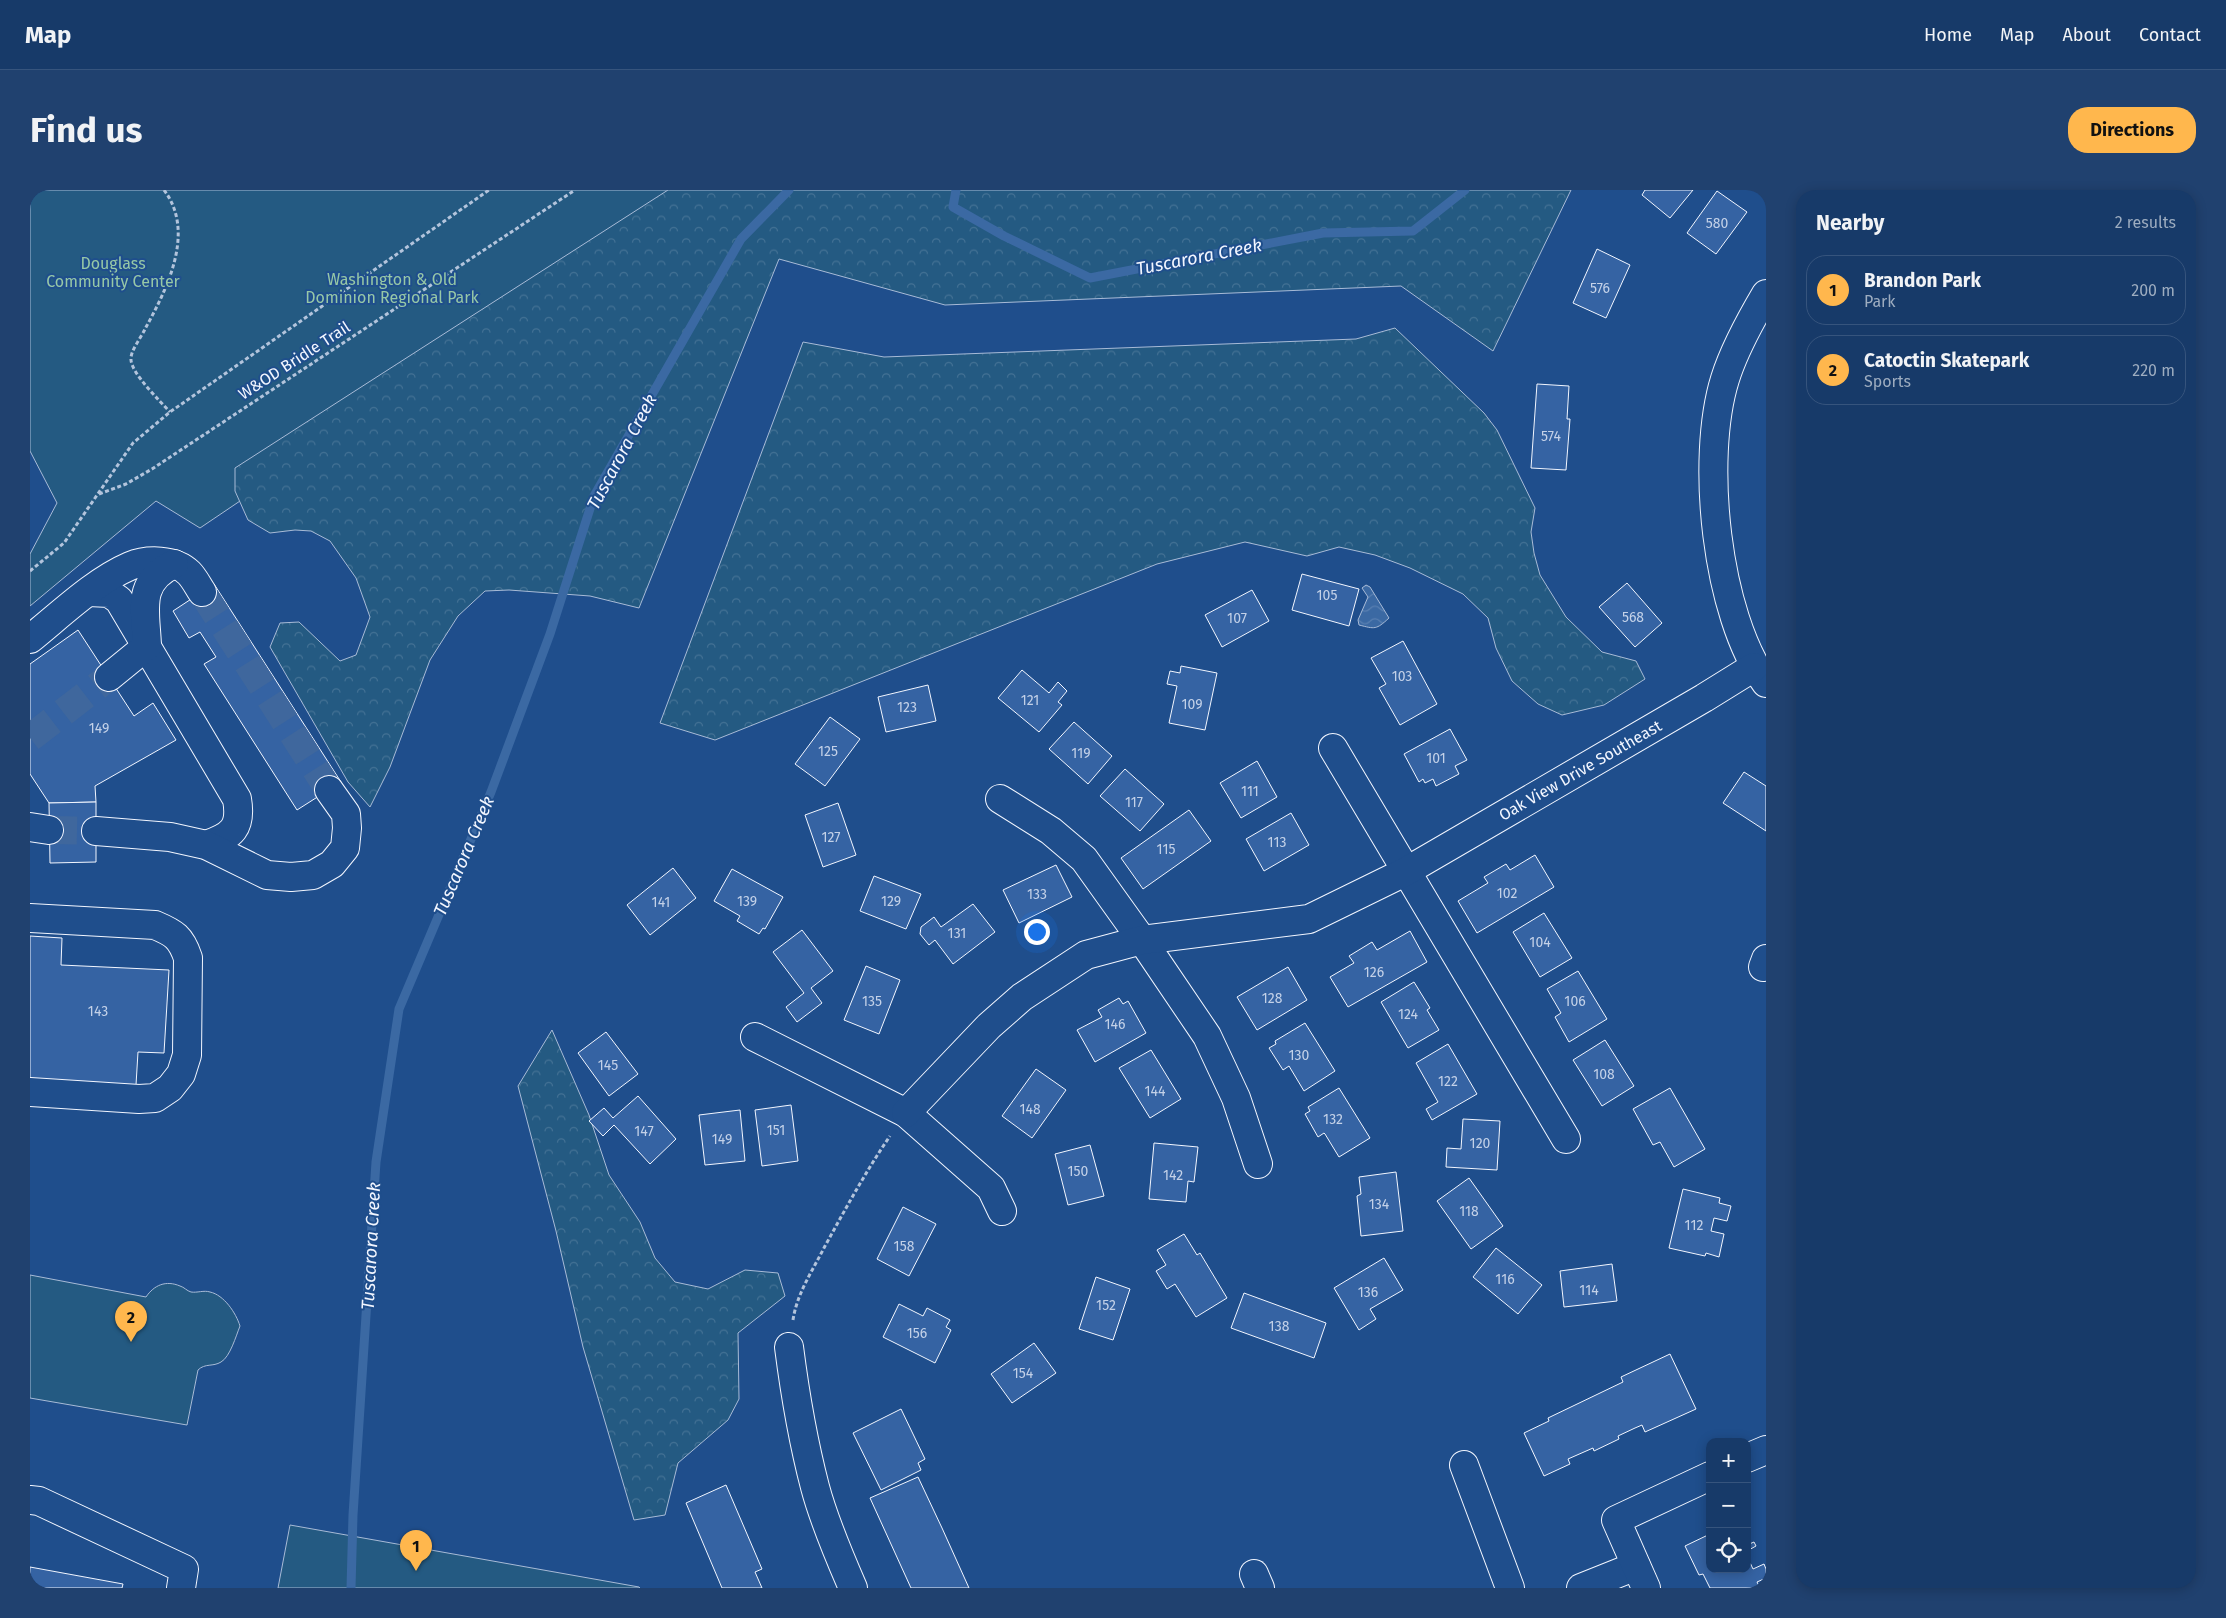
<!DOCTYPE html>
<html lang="en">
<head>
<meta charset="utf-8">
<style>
	:root { --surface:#173a69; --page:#20416f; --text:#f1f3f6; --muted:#9eadc0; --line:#36547d; --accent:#ffb74d }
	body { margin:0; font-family:"Fira Sans",sans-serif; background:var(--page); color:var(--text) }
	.controls { position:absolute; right:15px; bottom:15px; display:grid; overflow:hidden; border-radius:10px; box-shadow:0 2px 12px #0003 }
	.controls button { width:45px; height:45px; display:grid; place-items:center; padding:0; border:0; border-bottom:1px solid var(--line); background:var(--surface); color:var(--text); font:25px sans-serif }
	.you { position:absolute; left:1006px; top:741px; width:18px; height:18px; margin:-12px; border:4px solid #fff; border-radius:50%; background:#1a73e8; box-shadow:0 0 0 8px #1a73e833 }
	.badge { display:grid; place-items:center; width:32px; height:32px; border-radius:50%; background:var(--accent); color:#111; font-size:16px; font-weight:700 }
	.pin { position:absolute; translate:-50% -41px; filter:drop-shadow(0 1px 2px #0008) }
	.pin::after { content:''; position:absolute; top:26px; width:18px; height:15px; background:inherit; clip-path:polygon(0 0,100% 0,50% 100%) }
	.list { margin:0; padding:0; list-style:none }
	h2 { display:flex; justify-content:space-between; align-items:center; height:65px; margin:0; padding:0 20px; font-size:21px }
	h2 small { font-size:16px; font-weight:400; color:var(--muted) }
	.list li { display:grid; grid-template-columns:32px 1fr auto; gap:15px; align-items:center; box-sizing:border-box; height:70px; margin:0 10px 10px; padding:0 10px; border:1px solid var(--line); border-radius:20px }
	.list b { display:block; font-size:19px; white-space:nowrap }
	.list p { margin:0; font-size:16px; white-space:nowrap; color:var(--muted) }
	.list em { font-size:16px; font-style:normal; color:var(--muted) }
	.icon { flex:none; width:28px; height:28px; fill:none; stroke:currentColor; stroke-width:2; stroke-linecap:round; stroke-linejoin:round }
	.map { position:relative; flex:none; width:1736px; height:1398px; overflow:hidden; border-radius:20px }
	header { display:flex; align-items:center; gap:30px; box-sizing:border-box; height:70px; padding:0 25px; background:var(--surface); border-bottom:1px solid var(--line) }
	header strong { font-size:24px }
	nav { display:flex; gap:28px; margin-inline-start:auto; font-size:18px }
	.intro { display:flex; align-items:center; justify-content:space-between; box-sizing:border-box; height:120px; padding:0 30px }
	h1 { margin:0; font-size:35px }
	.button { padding:12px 22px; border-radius:20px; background:var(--accent); color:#111; font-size:18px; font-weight:700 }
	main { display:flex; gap:30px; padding:0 30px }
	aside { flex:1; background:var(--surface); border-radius:20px; box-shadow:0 2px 12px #0003 }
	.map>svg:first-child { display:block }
	.green { fill:#245a82; stroke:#a8bbd7 }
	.forest { fill:url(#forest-crowns); stroke:#a8bbd7 }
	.water { fill:url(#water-waves); stroke:#a8bbd7 }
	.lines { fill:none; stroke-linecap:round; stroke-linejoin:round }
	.stream { stroke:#3b69a3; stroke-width:9 }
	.building { fill:#3563a3; stroke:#f2f6ff }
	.minor-tunnel { stroke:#3f679d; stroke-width:28; stroke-dasharray:28 14; stroke-linecap:butt }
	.minor-casing { stroke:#f2f6ff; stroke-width:30 }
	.path { stroke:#b3c4dc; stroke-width:3; stroke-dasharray:4 2.5; stroke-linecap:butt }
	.minor { stroke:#1f4e8c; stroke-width:28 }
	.labels { text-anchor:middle; stroke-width:4; stroke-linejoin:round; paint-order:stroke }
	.number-label { font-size:14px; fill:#c3d1e8 }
	.park-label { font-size:16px; fill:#97c8a6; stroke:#1f4e8c }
	.street-label { font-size:16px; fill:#f2f6ff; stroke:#1f4e8c }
	.water-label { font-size:18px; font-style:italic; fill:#f2f6ff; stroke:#1f4e8c }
</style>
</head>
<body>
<header>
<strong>Map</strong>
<nav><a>Home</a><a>Map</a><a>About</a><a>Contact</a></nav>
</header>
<div class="intro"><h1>Find us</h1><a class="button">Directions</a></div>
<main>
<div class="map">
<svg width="1736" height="1398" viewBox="0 0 1736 1398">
	<defs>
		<pattern id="forest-crowns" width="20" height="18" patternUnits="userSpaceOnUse" patternTransform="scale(1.25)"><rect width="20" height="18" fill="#245a82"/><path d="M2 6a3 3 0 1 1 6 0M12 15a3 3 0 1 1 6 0" fill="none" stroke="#447295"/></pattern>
		<pattern id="water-waves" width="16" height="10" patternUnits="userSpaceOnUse" patternTransform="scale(1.25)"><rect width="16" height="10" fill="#3b69a3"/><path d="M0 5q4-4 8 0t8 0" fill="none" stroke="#587fb1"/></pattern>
	</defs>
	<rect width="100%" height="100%" fill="#1f4e8c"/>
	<!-- green -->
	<g class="green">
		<path d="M0,0H671L170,338L126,311L0,416V364L27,313L0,261Z"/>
		<path d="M0,1085L116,1107C124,1095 136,1090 150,1096C154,1097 157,1101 161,1102C167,1103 174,1100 180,1102C194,1105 206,1123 210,1136C206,1146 200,1167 191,1172C183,1177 175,1173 168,1180L157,1235L0,1208Z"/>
		<path d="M260,1335L609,1397L610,1398H248Z"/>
	</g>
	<!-- forest -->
	<g class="forest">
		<path d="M638,0H1541L1463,161L1371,96L915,115L749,69L609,418L560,406L479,400L455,401L428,426L400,470L360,577L340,617L318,592L240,457L250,433L269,432L310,471L326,465L340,427L326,388L300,351L281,341L265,340L240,343L218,330L205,301V278Z"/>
		<path d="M1365,138L1454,223L1467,240L1505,318L1501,342L1504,363L1510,385L1536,427L1572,462L1606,471L1615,489L1574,515L1532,525L1508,514L1482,491L1466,458L1458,428L1433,404L1380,378L1345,365L1309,357L1277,366L1215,352L1127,374L685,550L630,533L773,152L854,167L1326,149Z"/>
		<path d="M522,840L559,925L579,985L610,1032L625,1068L645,1092L678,1099L715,1080L748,1083L755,1106L708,1143L709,1209L698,1230L648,1273L635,1325L604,1330L553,1157L526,1041L488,896Z"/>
	</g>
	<!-- water -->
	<path class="water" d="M1336,395L1340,397L1359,428C1346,440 1345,439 1329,435L1328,430L1338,407L1332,398Z"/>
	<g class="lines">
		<!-- stream -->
		<g class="stream">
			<path d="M926,0L923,17L974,46L1060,88L1293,43L1383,41L1435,0"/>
			<path d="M321,1398L323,1325L346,972L369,819L461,602L520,444L564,306L711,49L759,0"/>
		</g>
	</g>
	<!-- building -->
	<g class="building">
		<path d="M1615,0H1663L1640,28L1612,5Z"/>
		<path d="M1687,1L1717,22L1686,64L1657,43Z"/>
		<path d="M1567,59L1600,75L1576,128L1543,113Z"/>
		<path d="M1507,194L1539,196L1537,229H1540L1536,280L1501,278Z"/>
		<path d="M1272,384L1329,399L1319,436L1262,420Z"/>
		<path d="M1597,393L1632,433L1605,457L1569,417Z"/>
		<path d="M184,394L311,592L267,620L174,474L186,467L170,442L159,448L143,421Z"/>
		<path d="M1222,400L1239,431L1192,457L1175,425Z"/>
		<path d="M48,440L104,526L123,513L146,550L65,596L66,612L19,613L0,584V474Z"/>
		<path d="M1373,451L1407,514L1370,535L1349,498L1356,494L1341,468Z"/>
		<path d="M1151,476L1187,483L1175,540L1139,533L1147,496L1137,494L1140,481L1150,483Z"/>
		<path d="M992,480L1019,503L1028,492L1037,501L1028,512L1032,515L1009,542L968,508Z"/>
		<path d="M898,495L906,531L856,542L848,507Z"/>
		<path d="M800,527L830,549L795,596L765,574Z"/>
		<path d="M1044,532L1082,566L1058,594L1019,559Z"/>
		<path d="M1420,539L1437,570L1425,576L1429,584L1406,596L1403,589L1395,593L1393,589L1389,592L1374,564Z"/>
		<path d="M1227,571L1247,607L1211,628L1190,593Z"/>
		<path d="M1095,579L1134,614L1110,641L1070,606Z"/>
		<path d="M1714,582L1736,596V641L1693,613Z"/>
		<path d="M66,612V672L20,673L19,613Z"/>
		<path d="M808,613L826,665L793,677L775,625Z"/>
		<path d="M1159,620L1181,651L1113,699L1091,668Z"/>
		<path d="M1261,623L1279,655L1234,681L1216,649Z"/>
		<path d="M1505,665L1524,697L1447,743L1428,711L1458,693L1454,687L1476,674L1480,680Z"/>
		<path d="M1026,675L1042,707L989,733L973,700Z"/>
		<path d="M643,678L666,708L620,745L597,715Z"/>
		<path d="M702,679L753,707L735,739L733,738L729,744L707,731L710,726L684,711Z"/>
		<path d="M844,686L891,704L876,739L830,721Z"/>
		<path d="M943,714L965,742L923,774L905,750L899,755L890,744L891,737L904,727L911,737Z"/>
		<path d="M1514,723L1542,768L1510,787L1483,742Z"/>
		<path d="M772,740L803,781L781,798L792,813L767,832L756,817L774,803L743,762Z"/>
		<path d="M1380,741L1397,772L1318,817L1300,787L1324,773L1319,766L1342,752L1347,760Z"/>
		<path d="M0,746L32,748L31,775L139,780L134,863L108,862L106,895L0,890Z"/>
		<path d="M836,776L870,790L849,844L814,830Z"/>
		<path d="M1258,777L1277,810L1227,840L1207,807Z"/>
		<path d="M1548,781L1577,829L1539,852L1525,827L1531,823L1517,799Z"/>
		<path d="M1384,792L1400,818L1397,820L1409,840L1378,858L1351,812Z"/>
		<path d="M1089,808L1093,814L1098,811L1116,843L1065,872L1047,840L1072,827L1068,820Z"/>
		<path d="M1275,833L1305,881L1274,901L1259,876L1253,880L1239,858L1246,854L1245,851Z"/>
		<path d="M576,842L608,884L579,906L548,863Z"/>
		<path d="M1575,850L1604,896L1572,916L1543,870Z"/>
		<path d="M1418,854L1447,904L1402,930L1396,919L1408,912L1386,873Z"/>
		<path d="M1121,860L1151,909L1120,928L1089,878Z"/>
		<path d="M1006,879L1036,900L1002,948L972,926Z"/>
		<path d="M1309,898L1340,948L1309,967L1295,944L1294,943L1288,947L1275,924L1280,921L1278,917Z"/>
		<path d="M1640,898L1675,959L1644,977L1630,952L1623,955L1603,919Z"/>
		<path d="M608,906L646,949L620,974L584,935L573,946L559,931L574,918L583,928Z"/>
		<path d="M761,915L768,971L732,976L725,920Z"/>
		<path d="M710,920L715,971L675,975L669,925Z"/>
		<path d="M1433,929L1470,931L1467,980L1416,977L1417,958L1431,959Z"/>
		<path d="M1124,953L1168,957L1164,992L1158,991L1156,1012L1119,1009Z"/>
		<path d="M1060,955L1074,1006L1038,1015L1025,964Z"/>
		<path d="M1366,982L1373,1041L1331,1046L1327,1006L1331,1004L1329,987Z"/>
		<path d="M1439,988L1473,1036L1441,1059L1407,1011Z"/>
		<path d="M1653,999L1690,1008L1689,1013L1701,1016L1697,1031L1684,1028L1681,1041L1694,1044L1689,1067L1676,1063L1675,1066L1639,1058Z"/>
		<path d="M873,1017L906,1034L879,1086L847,1069Z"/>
		<path d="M1154,1044L1167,1065L1170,1063L1197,1108L1166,1127L1145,1094L1137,1099L1126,1081L1136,1075L1127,1060Z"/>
		<path d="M1466,1058L1512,1095L1488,1124L1443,1087Z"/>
		<path d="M1354,1068L1373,1100L1340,1119L1346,1129L1329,1140L1304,1098Z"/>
		<path d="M1582,1074L1587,1111L1534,1117L1530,1081Z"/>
		<path d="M1066,1087L1100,1099L1083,1150L1049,1139Z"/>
		<path d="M1214,1103L1296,1133L1284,1168L1201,1138Z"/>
		<path d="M869,1114L893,1126L897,1118L920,1130L916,1137L921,1140L905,1173L853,1147Z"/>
		<path d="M1004,1153L1026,1183L982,1213L961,1184Z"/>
		<path d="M1640,1164L1666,1219L1615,1242L1612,1235L1605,1238L1588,1246L1589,1249L1564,1261L1563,1258L1538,1269L1540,1274L1514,1286L1494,1243L1519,1231L1518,1228L1593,1192L1591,1187Z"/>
		<path d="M871,1219L895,1269L888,1273L891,1280L851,1300L823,1243Z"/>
		<path d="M888,1287L912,1338L939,1398H881L840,1308Z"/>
		<path d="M696,1295L732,1379L725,1382L732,1398H692L656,1313Z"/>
		<path d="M1680,1344V1379H1717V1366L1723,1379L1734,1374L1736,1379V1388L1727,1392L1730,1398H1680L1673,1384L1669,1385L1655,1356Z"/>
		<path d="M1724,1352L1726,1356L1717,1361V1355Z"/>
		<path d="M0,1377L93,1394L92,1398H0Z"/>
	</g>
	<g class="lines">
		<!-- minor-tunnel -->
		<g class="minor-tunnel">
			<path d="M172,402L299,600"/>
			<path d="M0,548L79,487"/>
			<path d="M19,640L66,641"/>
		</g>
		<!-- minor casing -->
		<g class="minor-casing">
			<g id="minor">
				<path d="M1736,104C1720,131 1704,160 1695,189C1670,269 1686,425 1736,493"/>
				<path d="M59,402L79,403L89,410L207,609C212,638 202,646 176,655"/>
				<path d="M0,449C30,425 65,391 100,376C117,369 145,369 159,383C164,388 168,396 172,402"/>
				<path d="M79,487L117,456C116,422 105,392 144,374"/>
				<path d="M1303,558L1536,949"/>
				<path d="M970,609L1021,641L1054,669L1112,750L1177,846L1206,908L1228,974"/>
				<path d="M0,637L19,640"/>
				<path d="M66,641L140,647L176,655L237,685L261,687L283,685L302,674L315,658L317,638L316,624L299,600"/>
				<path d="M0,728L125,735C144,743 151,747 158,768L157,865L151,884L140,898L125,908L109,909L0,902"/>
				<path d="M1733,777L1736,769"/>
				<path d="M725,847L876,923L961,998L972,1021"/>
				<path d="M876,923L959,836L992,807L1056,765L1112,750L1279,729L1375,682L1674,508L1724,477"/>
				<path d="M759,1157C765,1204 773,1251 785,1297C794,1331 809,1366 823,1398"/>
				<path d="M1717,1268L1736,1260"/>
				<path d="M1434,1275L1480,1398"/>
				<path d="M0,1310L9,1311L154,1379L151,1398"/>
				<path d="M1224,1384L1230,1398"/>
				<path d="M1551,1398L1606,1376"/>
				<path d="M1616,1398L1586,1330L1680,1286"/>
			</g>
		</g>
		<!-- path -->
		<g class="path">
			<path d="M134,0C166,42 137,99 115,139C111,148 100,161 101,170C102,184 130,211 140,222"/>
			<path d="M69,304L96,294L122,279L545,0"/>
			<path d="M0,381L34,353L103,253L140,222L459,0"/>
			<path d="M763,1130C767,1103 783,1080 795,1056C816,1018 836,981 860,946"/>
		</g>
		<!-- minor -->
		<use href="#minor" class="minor"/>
	</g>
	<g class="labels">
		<!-- number labels -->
		<g class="number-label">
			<text x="1687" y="38">580</text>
			<text x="1570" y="103">576</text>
			<text x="1521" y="251">574</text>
			<text x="1297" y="410">105</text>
			<text x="1603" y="432">568</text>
			<text x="1207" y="433">107</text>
			<text x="1372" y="491">103</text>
			<text x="1000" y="515">121</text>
			<text x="1162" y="519">109</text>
			<text x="877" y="522">123</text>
			<text x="69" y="543">149</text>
			<text x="798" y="566">125</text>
			<text x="1051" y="568">119</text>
			<text x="1406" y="573">101</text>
			<text x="1220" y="606">111</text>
			<text x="1104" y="617">117</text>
			<text x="801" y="652">127</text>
			<text x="1247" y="657">113</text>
			<text x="1136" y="664">115</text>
			<text x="1477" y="708">102</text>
			<text x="1007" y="709">133</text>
			<text x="717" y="716">139</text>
			<text x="861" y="716">129</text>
			<text x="631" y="717">141</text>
			<text x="927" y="748">131</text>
			<text x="1510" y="757">104</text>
			<text x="1344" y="787">126</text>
			<text x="1242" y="813">128</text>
			<text x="842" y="816">135</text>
			<text x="1545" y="816">106</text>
			<text x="68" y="826">143</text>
			<text x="1378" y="829">124</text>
			<text x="1085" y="839">146</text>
			<text x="1269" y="870">130</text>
			<text x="578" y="880">145</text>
			<text x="1574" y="889">108</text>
			<text x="1418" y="896">122</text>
			<text x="1125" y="906">144</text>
			<text x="1000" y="924">148</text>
			<text x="1303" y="934">132</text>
			<text x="746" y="945">151</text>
			<text x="614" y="946">147</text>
			<text x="692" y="954">149</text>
			<text x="1450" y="958">120</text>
			<text x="1048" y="986">150</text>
			<text x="1143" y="990">142</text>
			<text x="1349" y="1019">134</text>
			<text x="1439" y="1026">118</text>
			<text x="1664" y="1040">112</text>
			<text x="874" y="1061">158</text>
			<text x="1475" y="1094">116</text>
			<text x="1559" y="1105">114</text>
			<text x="1338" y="1107">136</text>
			<text x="1076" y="1120">152</text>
			<text x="1249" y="1141">138</text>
			<text x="887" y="1148">156</text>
			<text x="993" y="1188">154</text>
		</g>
		<!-- park labels -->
		<g class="park-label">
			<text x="83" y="79">Douglass<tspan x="83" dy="18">Community Center</tspan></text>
			<text x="362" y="95">Washington &amp; Old<tspan x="362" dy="18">Dominion Regional Park</tspan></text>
		</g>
		<!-- street labels -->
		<g class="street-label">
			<text transform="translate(264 170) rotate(-33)" y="6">W&amp;OD Bridle Trail</text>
			<text transform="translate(1550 580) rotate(-30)" y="6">Oak View Drive Southeast</text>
		</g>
		<!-- water labels -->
		<g class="water-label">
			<text transform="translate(1169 67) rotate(-11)" y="6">Tuscarora Creek</text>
			<text transform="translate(592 262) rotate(-62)" y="6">Tuscarora Creek</text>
			<text transform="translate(434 666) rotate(-67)" y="6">Tuscarora Creek</text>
			<text transform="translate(341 1056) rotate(-87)" y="6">Tuscarora Creek</text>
		</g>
	</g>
</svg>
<div class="controls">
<button>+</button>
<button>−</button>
<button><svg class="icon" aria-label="locate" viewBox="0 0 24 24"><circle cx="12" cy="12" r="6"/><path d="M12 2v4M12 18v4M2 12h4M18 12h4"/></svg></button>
</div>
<div class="you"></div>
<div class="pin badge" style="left:386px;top:1381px">1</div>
<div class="pin badge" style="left:101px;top:1152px">2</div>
</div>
<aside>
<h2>Nearby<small>2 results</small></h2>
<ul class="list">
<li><span class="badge">1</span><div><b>Brandon Park</b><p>Park</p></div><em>200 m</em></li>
<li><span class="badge">2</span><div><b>Catoctin Skatepark</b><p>Sports</p></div><em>220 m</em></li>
</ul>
</aside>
</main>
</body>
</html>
